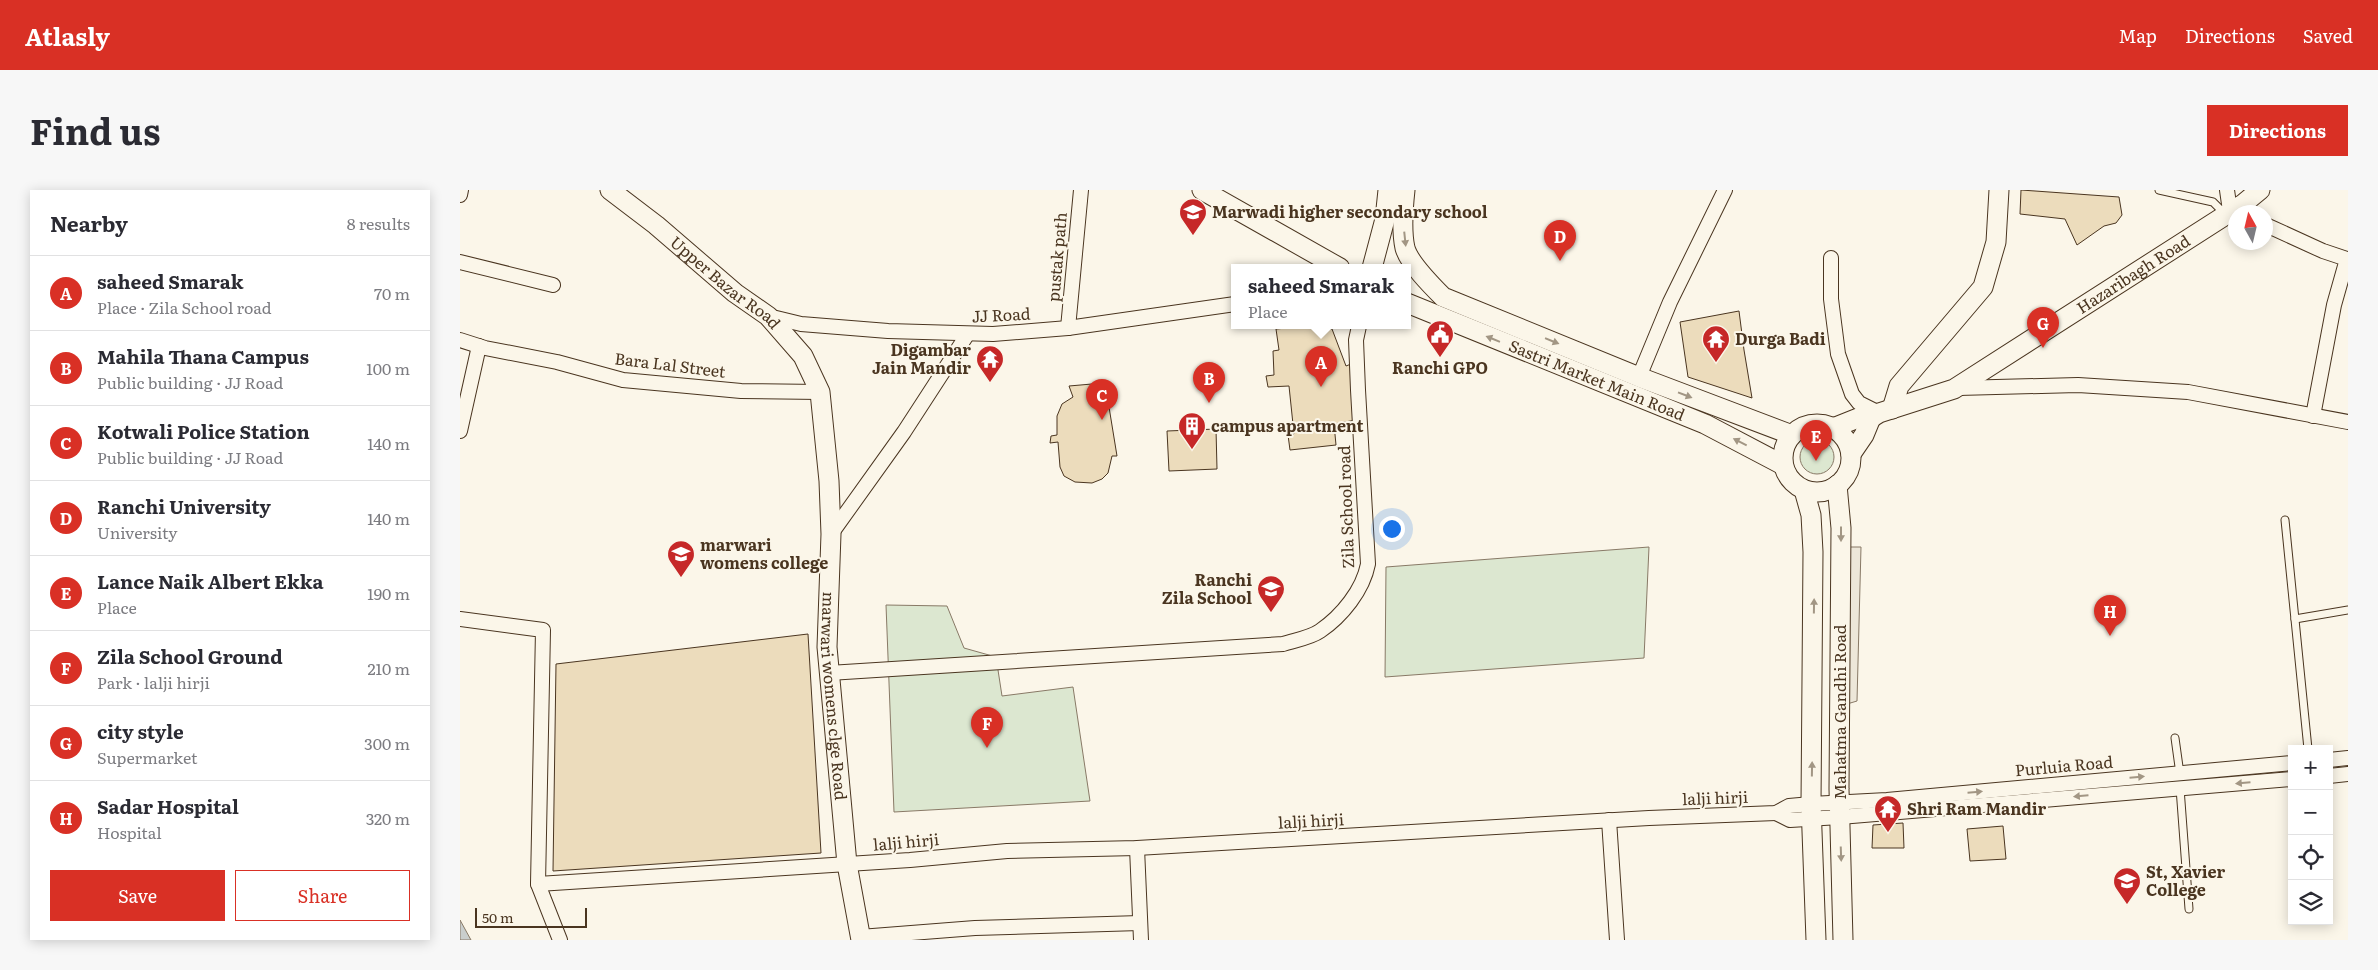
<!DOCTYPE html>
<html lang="en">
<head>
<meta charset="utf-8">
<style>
	:root { --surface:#fff; --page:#f7f7f7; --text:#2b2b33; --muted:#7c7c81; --line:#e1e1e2; --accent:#d93025 }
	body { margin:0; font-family:Literata,serif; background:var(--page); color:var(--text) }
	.controls { position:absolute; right:15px; bottom:15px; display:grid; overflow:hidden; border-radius:0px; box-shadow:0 2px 12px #0003 }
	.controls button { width:45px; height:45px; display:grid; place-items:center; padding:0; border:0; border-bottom:1px solid var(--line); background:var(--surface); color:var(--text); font:25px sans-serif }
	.compass { position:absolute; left:1768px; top:15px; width:45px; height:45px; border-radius:50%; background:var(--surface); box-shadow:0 2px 12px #0003; rotate:352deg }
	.scale { position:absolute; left:15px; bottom:12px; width:112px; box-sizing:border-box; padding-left:5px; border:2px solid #4a3520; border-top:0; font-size:14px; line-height:18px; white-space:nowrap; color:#4a3520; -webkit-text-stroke:4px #fbf6e9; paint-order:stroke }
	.you { position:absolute; left:931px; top:338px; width:18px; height:18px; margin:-12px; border:4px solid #fff; border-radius:50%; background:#1a73e8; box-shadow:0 0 0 8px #1a73e833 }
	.badge { display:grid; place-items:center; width:32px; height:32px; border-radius:50%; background:var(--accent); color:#fff; font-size:16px; font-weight:700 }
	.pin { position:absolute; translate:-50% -41px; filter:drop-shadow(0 1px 2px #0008) }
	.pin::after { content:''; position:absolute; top:26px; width:18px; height:15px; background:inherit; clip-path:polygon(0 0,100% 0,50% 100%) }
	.popup { position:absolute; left:771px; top:74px; width:180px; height:65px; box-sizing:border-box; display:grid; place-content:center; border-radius:0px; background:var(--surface); filter:drop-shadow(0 1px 4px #0005); font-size:16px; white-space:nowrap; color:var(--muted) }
	.popup b { font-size:19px; color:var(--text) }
	.popup::after { content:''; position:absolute; left:50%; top:100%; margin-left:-10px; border:10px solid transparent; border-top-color:var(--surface) }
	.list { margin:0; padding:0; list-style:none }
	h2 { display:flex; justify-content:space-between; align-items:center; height:65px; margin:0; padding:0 20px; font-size:21px }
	h2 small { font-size:16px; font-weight:400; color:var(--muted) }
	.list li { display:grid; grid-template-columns:32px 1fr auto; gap:15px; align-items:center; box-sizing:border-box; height:75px; padding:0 20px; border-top:1px solid var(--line) }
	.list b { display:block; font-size:19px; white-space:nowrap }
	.list p { margin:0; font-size:16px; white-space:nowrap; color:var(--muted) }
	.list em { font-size:16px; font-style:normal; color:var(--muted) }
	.actions { display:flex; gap:10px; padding:15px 20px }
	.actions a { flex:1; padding:11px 0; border:1px solid var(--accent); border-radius:0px; text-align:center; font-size:18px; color:var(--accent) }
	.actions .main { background:var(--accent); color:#fff }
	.icon { flex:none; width:28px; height:28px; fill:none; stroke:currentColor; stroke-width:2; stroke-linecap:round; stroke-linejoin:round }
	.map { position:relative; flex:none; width:1888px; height:750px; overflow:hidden; border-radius:0px }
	header { display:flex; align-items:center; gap:30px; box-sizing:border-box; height:70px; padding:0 25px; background:var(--accent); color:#fff }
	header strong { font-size:24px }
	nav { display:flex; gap:28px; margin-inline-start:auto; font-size:18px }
	.intro { display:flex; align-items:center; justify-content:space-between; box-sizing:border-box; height:120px; padding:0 30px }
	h1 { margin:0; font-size:35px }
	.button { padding:12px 22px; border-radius:0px; background:var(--accent); color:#fff; font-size:18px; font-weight:700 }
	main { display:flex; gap:30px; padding:0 30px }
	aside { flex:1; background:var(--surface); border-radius:0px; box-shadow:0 2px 12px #0003 }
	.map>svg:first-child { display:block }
	.green { fill:#dce7d0; stroke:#887966 }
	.parking { fill:#ede7d9; stroke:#887966 }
	.water { fill:#c9cecd; stroke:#887966 }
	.building { fill:#ecdcbc; stroke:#4a3520 }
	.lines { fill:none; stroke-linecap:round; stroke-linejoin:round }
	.lane-casing { stroke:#4a3520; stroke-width:9 }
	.street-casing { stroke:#4a3520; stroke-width:16 }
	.secondary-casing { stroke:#4a3520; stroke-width:21 }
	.lane { stroke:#fbf6e9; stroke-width:7 }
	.street { stroke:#fbf6e9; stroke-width:14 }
	.secondary { stroke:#fbf6e9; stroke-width:19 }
	.oneway { fill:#a29684 }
	.labels { text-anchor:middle; stroke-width:4; stroke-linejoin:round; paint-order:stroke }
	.poi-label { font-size:16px; font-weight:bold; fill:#4a3520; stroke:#fbf6e9; text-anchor:start }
	.street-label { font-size:16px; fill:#4a3520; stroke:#fbf6e9 }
</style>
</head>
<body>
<header>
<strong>Atlasly</strong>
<nav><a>Map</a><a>Directions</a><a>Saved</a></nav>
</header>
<div class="intro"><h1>Find us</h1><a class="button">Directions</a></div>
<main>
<aside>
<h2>Nearby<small>8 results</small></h2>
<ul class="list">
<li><span class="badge">A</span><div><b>saheed Smarak</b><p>Place · Zila School road</p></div><em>70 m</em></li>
<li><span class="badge">B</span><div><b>Mahila Thana Campus</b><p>Public building · JJ Road</p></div><em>100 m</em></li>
<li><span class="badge">C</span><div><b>Kotwali Police Station</b><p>Public building · JJ Road</p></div><em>140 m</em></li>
<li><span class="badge">D</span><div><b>Ranchi University</b><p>University</p></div><em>140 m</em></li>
<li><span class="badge">E</span><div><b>Lance Naik Albert Ekka</b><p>Place</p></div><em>190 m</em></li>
<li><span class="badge">F</span><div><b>Zila School Ground</b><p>Park · lalji hirji</p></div><em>210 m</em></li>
<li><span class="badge">G</span><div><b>city style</b><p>Supermarket</p></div><em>300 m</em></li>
<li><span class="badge">H</span><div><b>Sadar Hospital</b><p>Hospital</p></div><em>320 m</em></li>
</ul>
<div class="actions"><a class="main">Save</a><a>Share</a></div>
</aside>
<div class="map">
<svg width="1888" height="750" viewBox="0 0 1888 750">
	<rect width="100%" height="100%" fill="#fbf6e9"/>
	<!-- green -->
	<g class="green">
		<circle cx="1357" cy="267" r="17"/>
		<path d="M1189,357L1184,468L925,487L926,377Z"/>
		<path d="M426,415L487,416L504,458L536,467L542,506L613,497L630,611L434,622Z"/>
	</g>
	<!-- parking -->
	<path class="parking" d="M1389,357H1401L1397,511L1387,514Z"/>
	<!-- water -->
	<path class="water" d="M0,730L11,750H0Z"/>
	<!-- building -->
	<g class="building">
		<path d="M1561,0L1659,7L1662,25L1656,33L1644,36L1617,55L1605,29L1560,24Z"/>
		<path d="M1279,121L1284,160L1292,208L1228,187L1220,132Z"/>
		<path d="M847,136H860L872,139L886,176L891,174L896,230L874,234L876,255L830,260L828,245L834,244L829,196L808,197L806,186L814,185L813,161L819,160L816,139Z"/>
		<path d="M632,194L633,206L649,217L657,266H652L648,283L642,289L632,293L615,292L604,286L600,277L598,252L590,253L591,246L597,245V226L602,214L613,207L609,196Z"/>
		<path d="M756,239L757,279L709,281L707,241Z"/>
		<path d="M348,444L361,663L93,681L96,474Z"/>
		<path d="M1443,633L1444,658H1412L1413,635Z"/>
		<path d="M1543,636L1546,669L1510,671L1507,639Z"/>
	</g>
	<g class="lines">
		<!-- lane casing -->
		<g class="lane-casing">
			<g id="lane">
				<path d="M1699,0L1753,12L1765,24"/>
				<path d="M1825,330L1848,559"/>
				<path d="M1835,429L1888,420"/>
				<path d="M1715,548L1720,584"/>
				<path d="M1720,598L1729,719"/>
			</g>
		</g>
		<!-- street casing -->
		<g class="street-casing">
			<g id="street">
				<path d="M1767,0L1770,21"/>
				<path d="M0,5L1,0"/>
				<path d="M1806,35L1863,61L1887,69L1874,115L1853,226"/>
				<path d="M1371,68V109L1378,164L1392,204L1399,213L1419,223"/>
				<path d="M0,72L93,95"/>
				<path d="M308,126L341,134L428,141L533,144L608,138L775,114"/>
				<path d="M608,138L621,0"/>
				<path d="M0,150L25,158L97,172L163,190L281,201L360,202"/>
				<path d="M1179,187L1210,112L1265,0"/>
				<path d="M1498,198L1618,195L1728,202L1888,232"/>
				<path d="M0,241L19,156"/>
				<path d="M371,344L444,242L507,145"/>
				<path d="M0,429L83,440L78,694L100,750"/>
				<path d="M369,483L823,454C835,450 850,448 860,441C882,426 903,400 908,374L898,200L896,150L899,136"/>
				<path d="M1869,570L1888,568"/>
				<path d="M1869,586L1888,584"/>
				<path d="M1316,623L1330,630L1380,627L1832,589"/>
				<path d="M1149,630L1157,750"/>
				<path d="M677,658L681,750"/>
				<path d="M78,694L450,670L547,661L677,658L1189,628L1316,623L1329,616L1351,614L1427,610L1832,573"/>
				<path d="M400,747L515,738L680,733"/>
			</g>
		</g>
		<!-- secondary casing -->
		<g class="secondary-casing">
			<g id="secondary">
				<path id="s1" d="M150,0L196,35L275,103L308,126L343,166L360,202L369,291L371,344L367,457L387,674L401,750"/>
				<path d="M742,0L880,78"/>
				<path d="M945,0C943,18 941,40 945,58C949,73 972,96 983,107L1179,187L1332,245"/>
				<path d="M912,78L925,29L928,0"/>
				<path id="s2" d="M947,113L1245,234L1323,275"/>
				<path d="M1432,219L1439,196L1523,97L1536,52L1539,0"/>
				<circle cx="1357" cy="268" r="34"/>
				<path id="s3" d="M1373,238L1398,228H1411L1419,223L1494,199L1783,14L1800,0"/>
				<path d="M1391,264L1404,245L1411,228"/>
				<path d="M1377,295L1381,338L1379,599L1383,750"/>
				<path d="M1344,300L1351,325L1353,362L1351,614L1356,750"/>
			</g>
		</g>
		<!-- lane -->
		<use href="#lane" class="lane"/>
		<!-- street -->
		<use href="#street" class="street"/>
		<!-- secondary -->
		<use href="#secondary" class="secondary"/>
	</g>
	<!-- one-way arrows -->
	<defs><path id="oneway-solid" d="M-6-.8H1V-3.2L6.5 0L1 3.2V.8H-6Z" transform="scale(1.25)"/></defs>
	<g class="oneway">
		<use href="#oneway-solid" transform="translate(945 49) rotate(84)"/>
		<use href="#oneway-solid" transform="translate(1033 149) rotate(-158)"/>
		<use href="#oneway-solid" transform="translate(1092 151) rotate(22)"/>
		<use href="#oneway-solid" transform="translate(1225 205) rotate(21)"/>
		<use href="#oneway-solid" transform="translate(1280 252) rotate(-153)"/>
		<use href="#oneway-solid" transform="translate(1381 344) rotate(90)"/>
		<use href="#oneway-solid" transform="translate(1354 416) rotate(-89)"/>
		<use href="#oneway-solid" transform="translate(1352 579) rotate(-89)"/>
		<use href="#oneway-solid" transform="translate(1677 587) rotate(-5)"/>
		<use href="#oneway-solid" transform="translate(1783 593) rotate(175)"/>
		<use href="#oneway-solid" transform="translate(1515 602) rotate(-5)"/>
		<use href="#oneway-solid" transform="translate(1621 606) rotate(175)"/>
		<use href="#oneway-solid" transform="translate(1381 664) rotate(88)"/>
	</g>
	<!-- icons -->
	<defs>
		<g id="school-pin" transform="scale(1.4375)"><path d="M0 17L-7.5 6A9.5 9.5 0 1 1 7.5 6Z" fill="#c62828" stroke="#fbf6e9"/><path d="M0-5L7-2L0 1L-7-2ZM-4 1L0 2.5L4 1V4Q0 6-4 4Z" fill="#fff"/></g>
		<g id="civic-pin" transform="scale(1.4375)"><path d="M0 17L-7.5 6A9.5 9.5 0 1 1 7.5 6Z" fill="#c62828" stroke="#fbf6e9"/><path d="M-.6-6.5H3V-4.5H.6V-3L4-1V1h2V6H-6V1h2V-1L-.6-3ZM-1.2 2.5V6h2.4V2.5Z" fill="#fff"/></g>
		<g id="temple-pin" transform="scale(1.4375)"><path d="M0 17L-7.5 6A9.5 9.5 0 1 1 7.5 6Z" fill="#c62828" stroke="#fbf6e9"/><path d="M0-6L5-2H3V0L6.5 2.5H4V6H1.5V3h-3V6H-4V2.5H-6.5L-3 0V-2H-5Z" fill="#fff"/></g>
		<g id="building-pin" transform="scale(1.4375)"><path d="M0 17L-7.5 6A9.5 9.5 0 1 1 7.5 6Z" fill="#c62828" stroke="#fbf6e9"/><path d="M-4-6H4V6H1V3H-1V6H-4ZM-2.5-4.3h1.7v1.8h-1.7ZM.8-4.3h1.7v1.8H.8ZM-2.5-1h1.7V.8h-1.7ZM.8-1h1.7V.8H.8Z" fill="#fff"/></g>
		<g id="university-pin" transform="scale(1.4375)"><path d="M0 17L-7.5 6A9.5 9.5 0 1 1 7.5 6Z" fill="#c62828" stroke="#fbf6e9"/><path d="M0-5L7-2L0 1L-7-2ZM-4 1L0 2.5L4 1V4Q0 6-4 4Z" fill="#fff"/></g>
	</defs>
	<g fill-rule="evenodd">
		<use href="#school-pin" x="733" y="22"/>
		<use href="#civic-pin" x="980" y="144"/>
		<use href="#temple-pin" x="1256" y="149"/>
		<use href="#temple-pin" x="530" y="169"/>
		<use href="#building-pin" x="732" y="236"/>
		<use href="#university-pin" x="221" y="364"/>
		<use href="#school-pin" x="811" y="399"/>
		<use href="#temple-pin" x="1428" y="619"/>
		<use href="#university-pin" x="1667" y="691"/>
	</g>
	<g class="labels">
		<!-- poi labels -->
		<g class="poi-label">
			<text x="752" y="28">Marwadi higher secondary school</text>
			<text x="1275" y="155">Durga Badi</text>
			<text x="511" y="166" text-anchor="end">Digambar<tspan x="511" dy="18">Jain Mandir</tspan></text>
			<text x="980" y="184" text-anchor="middle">Ranchi GPO</text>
			<text x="751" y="242">campus apartment</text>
			<text x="240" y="361">marwari<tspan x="240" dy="18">womens college</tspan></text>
			<text x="792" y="396" text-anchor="end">Ranchi<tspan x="792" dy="18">Zila School</tspan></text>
			<text x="1447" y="625">Shri Ram Mandir</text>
			<text x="1686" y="688">St, Xavier<tspan x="1686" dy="18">College</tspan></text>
		</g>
		<!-- street labels -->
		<g class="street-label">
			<text transform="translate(597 67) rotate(-85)" y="6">pustak path</text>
			<text dy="6" stroke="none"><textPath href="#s3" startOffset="341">Hazaribagh Road</textPath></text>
			<text dy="6" stroke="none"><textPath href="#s1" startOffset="148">Upper Bazar Road</textPath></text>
			<text transform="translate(541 125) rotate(-3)" y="6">JJ Road</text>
			<text transform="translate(210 175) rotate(7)" y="6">Bara Lal Street</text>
			<text dy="6" stroke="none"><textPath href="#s2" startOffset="205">Sastri Market Main Road</textPath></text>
			<text transform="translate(886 317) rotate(-92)" y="6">Zila School road</text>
			<text dy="6" stroke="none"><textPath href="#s1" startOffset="600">marwari womens clge Road</textPath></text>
			<text transform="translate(1380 522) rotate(-90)" y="6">Mahatma Gandhi Road</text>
			<text transform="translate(1604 576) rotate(-5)" y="6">Purluia Road</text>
			<text transform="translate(1255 608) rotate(-2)" y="6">lalji hirji</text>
			<text transform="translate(851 631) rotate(-3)" y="6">lalji hirji</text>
			<text transform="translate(446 652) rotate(-5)" y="6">lalji hirji</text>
		</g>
	</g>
</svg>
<div class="controls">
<button>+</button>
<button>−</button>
<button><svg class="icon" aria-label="locate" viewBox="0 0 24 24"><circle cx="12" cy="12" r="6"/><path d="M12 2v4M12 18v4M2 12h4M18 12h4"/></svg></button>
<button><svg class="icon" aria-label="layers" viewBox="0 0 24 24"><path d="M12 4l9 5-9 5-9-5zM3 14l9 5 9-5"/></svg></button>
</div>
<svg class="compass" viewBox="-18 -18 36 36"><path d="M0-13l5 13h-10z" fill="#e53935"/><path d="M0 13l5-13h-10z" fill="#7c7c81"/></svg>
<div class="scale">50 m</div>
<div class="you"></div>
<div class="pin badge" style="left:861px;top:197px">A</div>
<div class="popup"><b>saheed Smarak</b>Place</div>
<div class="pin badge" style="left:749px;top:213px">B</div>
<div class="pin badge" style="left:642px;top:230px">C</div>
<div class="pin badge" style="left:1100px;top:71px">D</div>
<div class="pin badge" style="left:1356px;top:271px">E</div>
<div class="pin badge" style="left:527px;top:558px">F</div>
<div class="pin badge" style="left:1583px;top:158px">G</div>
<div class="pin badge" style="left:1650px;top:446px">H</div>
</div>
</main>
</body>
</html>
